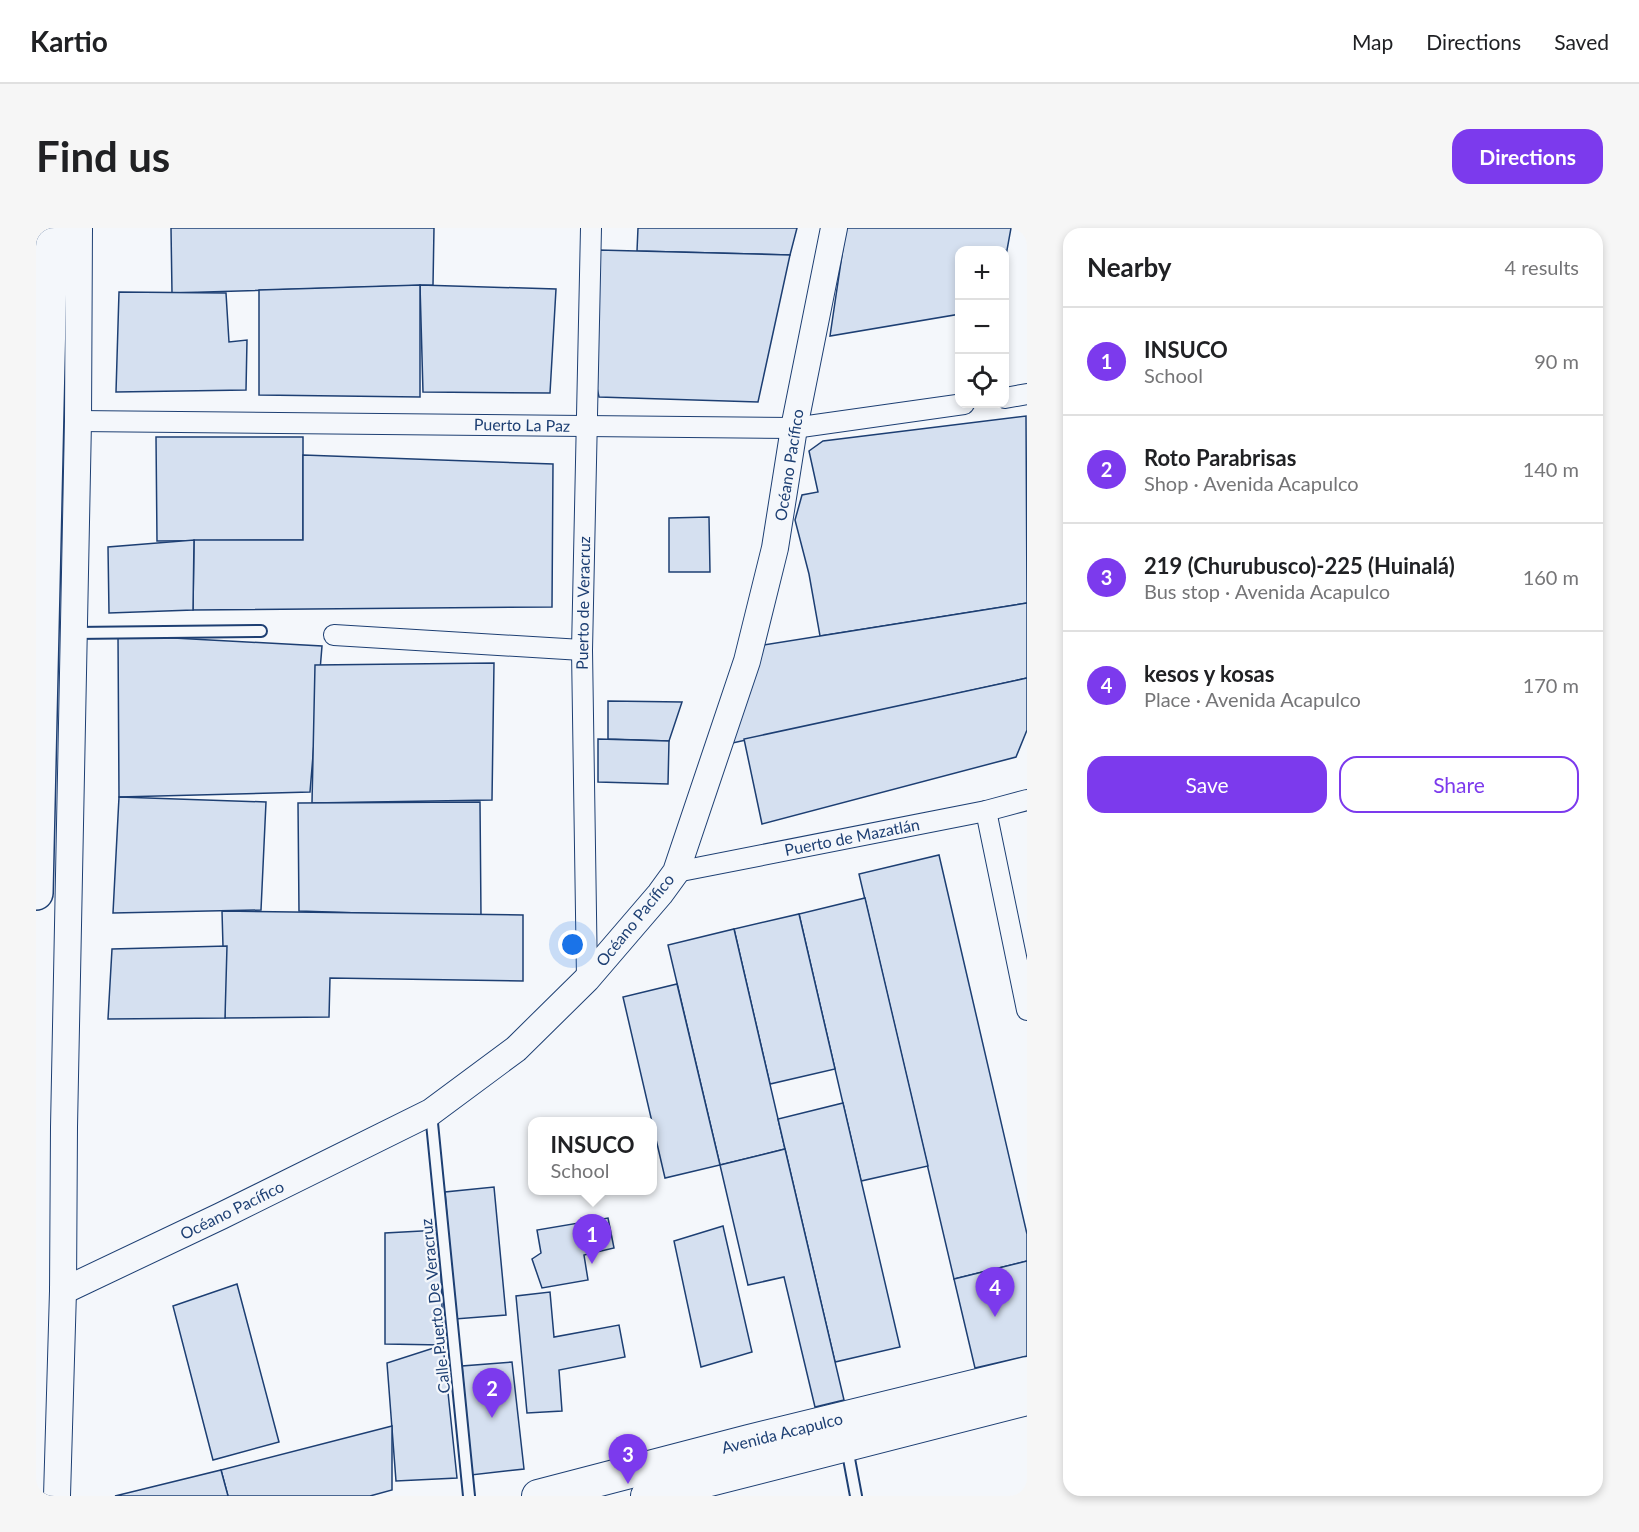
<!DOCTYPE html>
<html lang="en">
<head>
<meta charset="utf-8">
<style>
	:root { --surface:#fff; --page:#f6f6f6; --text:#202124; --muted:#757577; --line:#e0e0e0; --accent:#7c3aed }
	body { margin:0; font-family:Lato,sans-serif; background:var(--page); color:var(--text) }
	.controls { position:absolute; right:18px; top:18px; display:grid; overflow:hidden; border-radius:12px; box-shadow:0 3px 9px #0003 }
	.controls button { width:54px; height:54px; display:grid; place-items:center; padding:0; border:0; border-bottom:2px solid var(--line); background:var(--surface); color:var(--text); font:30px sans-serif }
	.you { position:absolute; left:537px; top:717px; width:21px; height:21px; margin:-15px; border:4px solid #fff; border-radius:50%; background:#1a73e8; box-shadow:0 0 0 9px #1a73e833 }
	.badge { display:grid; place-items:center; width:39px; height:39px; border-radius:50%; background:var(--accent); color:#fff; font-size:20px; font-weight:700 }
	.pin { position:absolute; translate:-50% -50px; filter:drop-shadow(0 2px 3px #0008) }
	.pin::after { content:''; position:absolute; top:32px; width:21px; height:18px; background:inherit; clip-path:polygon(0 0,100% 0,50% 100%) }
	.popup { position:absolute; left:492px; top:889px; width:129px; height:78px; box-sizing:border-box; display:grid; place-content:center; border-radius:12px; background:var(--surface); filter:drop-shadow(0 2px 4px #0005); font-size:20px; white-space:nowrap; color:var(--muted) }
	.popup b { font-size:22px; color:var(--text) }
	.popup::after { content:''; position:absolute; left:50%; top:100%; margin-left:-12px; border:12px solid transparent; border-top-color:var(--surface) }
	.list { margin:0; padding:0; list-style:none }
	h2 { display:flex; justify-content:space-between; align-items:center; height:78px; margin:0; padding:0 24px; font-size:26px }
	h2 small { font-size:20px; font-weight:400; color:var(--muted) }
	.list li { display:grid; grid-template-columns:39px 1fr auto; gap:18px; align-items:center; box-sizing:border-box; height:108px; padding:0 24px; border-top:2px solid var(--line) }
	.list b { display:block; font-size:22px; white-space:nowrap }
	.list p { margin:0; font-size:20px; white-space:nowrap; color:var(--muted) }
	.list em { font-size:20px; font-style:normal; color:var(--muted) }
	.actions { display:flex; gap:12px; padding:18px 24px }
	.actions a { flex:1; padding:14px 0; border:2px solid var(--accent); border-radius:18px; text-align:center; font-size:21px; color:var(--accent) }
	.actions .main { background:var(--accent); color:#fff }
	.icon { flex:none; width:33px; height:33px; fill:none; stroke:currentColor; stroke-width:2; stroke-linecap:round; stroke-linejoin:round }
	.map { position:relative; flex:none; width:991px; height:1268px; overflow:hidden; border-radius:18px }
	header { display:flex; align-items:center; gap:36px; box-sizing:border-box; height:84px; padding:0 30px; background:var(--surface); border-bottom:2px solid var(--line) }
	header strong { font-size:28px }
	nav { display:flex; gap:33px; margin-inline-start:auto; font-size:21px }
	.intro { display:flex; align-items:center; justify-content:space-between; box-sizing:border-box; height:144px; padding:0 36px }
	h1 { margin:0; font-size:42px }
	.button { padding:15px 27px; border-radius:18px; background:var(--accent); color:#fff; font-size:21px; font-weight:700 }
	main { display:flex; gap:36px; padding:0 36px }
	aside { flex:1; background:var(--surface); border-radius:18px; box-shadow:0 3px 9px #0003 }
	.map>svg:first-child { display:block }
	.building { fill:#d5e0f0; stroke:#1d3f73; stroke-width:1.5 }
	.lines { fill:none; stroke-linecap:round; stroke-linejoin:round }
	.service-casing { stroke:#1d3f73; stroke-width:14 }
	.minor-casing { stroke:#1d3f73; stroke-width:22 }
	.tertiary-casing { stroke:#1d3f73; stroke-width:28 }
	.primary-casing { stroke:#1d3f73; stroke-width:34 }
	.trunk-casing { stroke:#1d3f73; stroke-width:36 }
	.service { stroke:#f4f7fb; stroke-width:10 }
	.minor { stroke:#f4f7fb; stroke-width:20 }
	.tertiary { stroke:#f4f7fb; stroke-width:26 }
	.primary { stroke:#f4f7fb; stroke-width:32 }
	.trunk { stroke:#f4f7fb; stroke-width:33 }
	.labels { text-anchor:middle; stroke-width:4.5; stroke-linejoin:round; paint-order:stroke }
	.street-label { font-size:16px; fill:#1d3f73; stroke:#f4f7fb }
</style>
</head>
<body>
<header>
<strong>Kartio</strong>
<nav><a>Map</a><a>Directions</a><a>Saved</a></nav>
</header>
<div class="intro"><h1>Find us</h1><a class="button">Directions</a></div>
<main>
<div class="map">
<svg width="991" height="1268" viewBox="0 0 991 1268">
	<rect width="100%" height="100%" fill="#f4f7fb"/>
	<!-- building -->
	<g class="building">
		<path d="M135,0H398L397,57L136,65Z"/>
		<path d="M602,0H761L754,27L601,23Z"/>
		<path d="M810,0H975L969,33V22H924V86L794,108Z"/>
		<path d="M562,22L754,27L722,174L563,169L559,151Z"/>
		<path d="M384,57L520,61L514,165L387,164Z"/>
		<path d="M384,57V169L223,167V62Z"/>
		<path d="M83,64L190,65L193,114L211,112L210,162L80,164Z"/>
		<path d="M990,188L991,375L784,408L773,346L759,292L766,267L782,264L773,223L787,213Z"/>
		<path d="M120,209H267V312L121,313Z"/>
		<path d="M267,227L517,236L516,379L157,382L158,312H267Z"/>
		<path d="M673,289L674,344H633V290Z"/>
		<path d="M158,312L157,382L73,385L72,319Z"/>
		<path d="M991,375V450L692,516L722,418Z"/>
		<path d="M82,407L286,418L274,564L83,569Z"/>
		<path d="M458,435L456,572L276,575L279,437Z"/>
		<path d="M991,450V502L980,529L726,596L708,511Z"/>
		<path d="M572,473L646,474L633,513L572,511Z"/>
		<path d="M562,511L633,513L632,556L562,554Z"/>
		<path d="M83,569L230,574L225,682L77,685Z"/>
		<path d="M444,574L445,689L263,683L262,575Z"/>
		<path d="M903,627L991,1006V1033L918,1051L823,646Z"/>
		<path d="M829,670L892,938L825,953L763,686Z"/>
		<path d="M186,683L487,687V753L294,750L293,789L189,790Z"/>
		<path d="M763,686L799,841L734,856L698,701Z"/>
		<path d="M698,701L749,921L684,937L632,717Z"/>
		<path d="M191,718L189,790L72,791L76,721Z"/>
		<path d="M641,756L684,937L629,950L587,769Z"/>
		<path d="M807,875L864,1119L799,1134L742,891Z"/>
		<path d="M749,921L808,1172L779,1179L748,1049L712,1057L684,937Z"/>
		<path d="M458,959L470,1087L419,1091L409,964Z"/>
		<path d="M572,990L578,1020L548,1027L552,1052L506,1060L496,1031L505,1025L501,1002Z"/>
		<path d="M687,998L716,1124L665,1139L638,1013Z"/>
		<path d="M404,1002L407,1117L349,1116V1005Z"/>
		<path d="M991,1033V1128L939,1140L918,1051Z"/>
		<path d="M201,1056L243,1214L177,1232L137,1078Z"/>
		<path d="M514,1064L518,1109L583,1097L589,1129L523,1142L526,1183L491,1185L480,1068Z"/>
		<path d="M407,1117L421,1250L360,1253L351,1135Z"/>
		<path d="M476,1134L488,1241L435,1247L426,1138Z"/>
		<path d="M356,1198V1262L334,1268H192L185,1242Z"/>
		<path d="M185,1242L192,1268H79Z"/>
	</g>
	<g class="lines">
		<!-- service casing -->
		<g class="service-casing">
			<g id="service">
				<path d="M38,405L225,403"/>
				<path d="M395,885L433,1268"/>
				<path d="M811,1220L820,1268"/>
			</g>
		</g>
		<!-- minor casing -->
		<g class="minor-casing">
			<g id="minor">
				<path d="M969,170L991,166"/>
				<path d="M42,193L758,200L928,176"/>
				<path d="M298,407L546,422"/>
				<path d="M950,583L991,782"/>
				<path d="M640,644L950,583L991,572"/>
				<path d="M551,751L546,422L555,0"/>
			</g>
		</g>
		<!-- tertiary casing -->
		<g class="tertiary-casing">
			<g id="tertiary">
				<path d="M27,1063L185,988L395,884L480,821L551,751L624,666L640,644L711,433L739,320L758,200L798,0"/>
				<path d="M21,1268L27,1063L28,899L42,193L43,0"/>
			</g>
		</g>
		<!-- primary casing -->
		<g class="primary-casing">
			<g id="primary">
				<path d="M502,1268L713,1213L991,1145"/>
				<path d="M611,1268L991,1171"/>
			</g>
		</g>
		<!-- trunk casing -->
		<g class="trunk-casing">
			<path id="trunk" d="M0,665L15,0"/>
		</g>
		<!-- service -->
		<use href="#service" class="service"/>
		<!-- minor -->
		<use href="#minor" class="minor"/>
		<!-- tertiary -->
		<use href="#tertiary" class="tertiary"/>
		<!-- primary -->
		<use href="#primary" class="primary"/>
		<!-- trunk -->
		<use href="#trunk" class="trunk"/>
	</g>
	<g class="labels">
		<!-- street labels -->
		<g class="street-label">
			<text transform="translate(486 197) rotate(1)" y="6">Puerto La Paz</text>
			<text transform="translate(753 237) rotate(-81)" y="6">Océano Pacífico</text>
			<text transform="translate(547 375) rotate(-89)" y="6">Puerto de Veracruz</text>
			<text transform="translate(816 609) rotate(-11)" y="6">Puerto de Mazatlán</text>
			<text transform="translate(599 692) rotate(-51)" y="6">Océano Pacífico</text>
			<text transform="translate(196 982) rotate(-26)" y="6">Océano Pacífico</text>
			<text transform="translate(399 1078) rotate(-96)" y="6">Calle Puerto De Veracruz</text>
			<text transform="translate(746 1205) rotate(-14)" y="6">Avenida Acapulco</text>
		</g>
	</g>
</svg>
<div class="controls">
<button>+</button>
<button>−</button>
<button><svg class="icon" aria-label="locate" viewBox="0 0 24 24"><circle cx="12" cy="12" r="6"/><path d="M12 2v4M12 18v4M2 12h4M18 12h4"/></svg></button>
</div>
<div class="you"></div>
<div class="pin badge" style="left:556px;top:1036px">1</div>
<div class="popup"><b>INSUCO</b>School</div>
<div class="pin badge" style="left:456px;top:1190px">2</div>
<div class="pin badge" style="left:592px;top:1256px">3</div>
<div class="pin badge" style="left:959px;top:1089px">4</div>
</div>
<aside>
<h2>Nearby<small>4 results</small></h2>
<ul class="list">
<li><span class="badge">1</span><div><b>INSUCO</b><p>School</p></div><em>90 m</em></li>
<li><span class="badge">2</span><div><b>Roto Parabrisas</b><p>Shop · Avenida Acapulco</p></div><em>140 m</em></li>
<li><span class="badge">3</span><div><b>219 (Churubusco)-225 (Huinalá)</b><p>Bus stop · Avenida Acapulco</p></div><em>160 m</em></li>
<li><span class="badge">4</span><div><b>kesos y kosas</b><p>Place · Avenida Acapulco</p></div><em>170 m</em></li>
</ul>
<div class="actions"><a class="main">Save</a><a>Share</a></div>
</aside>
</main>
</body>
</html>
